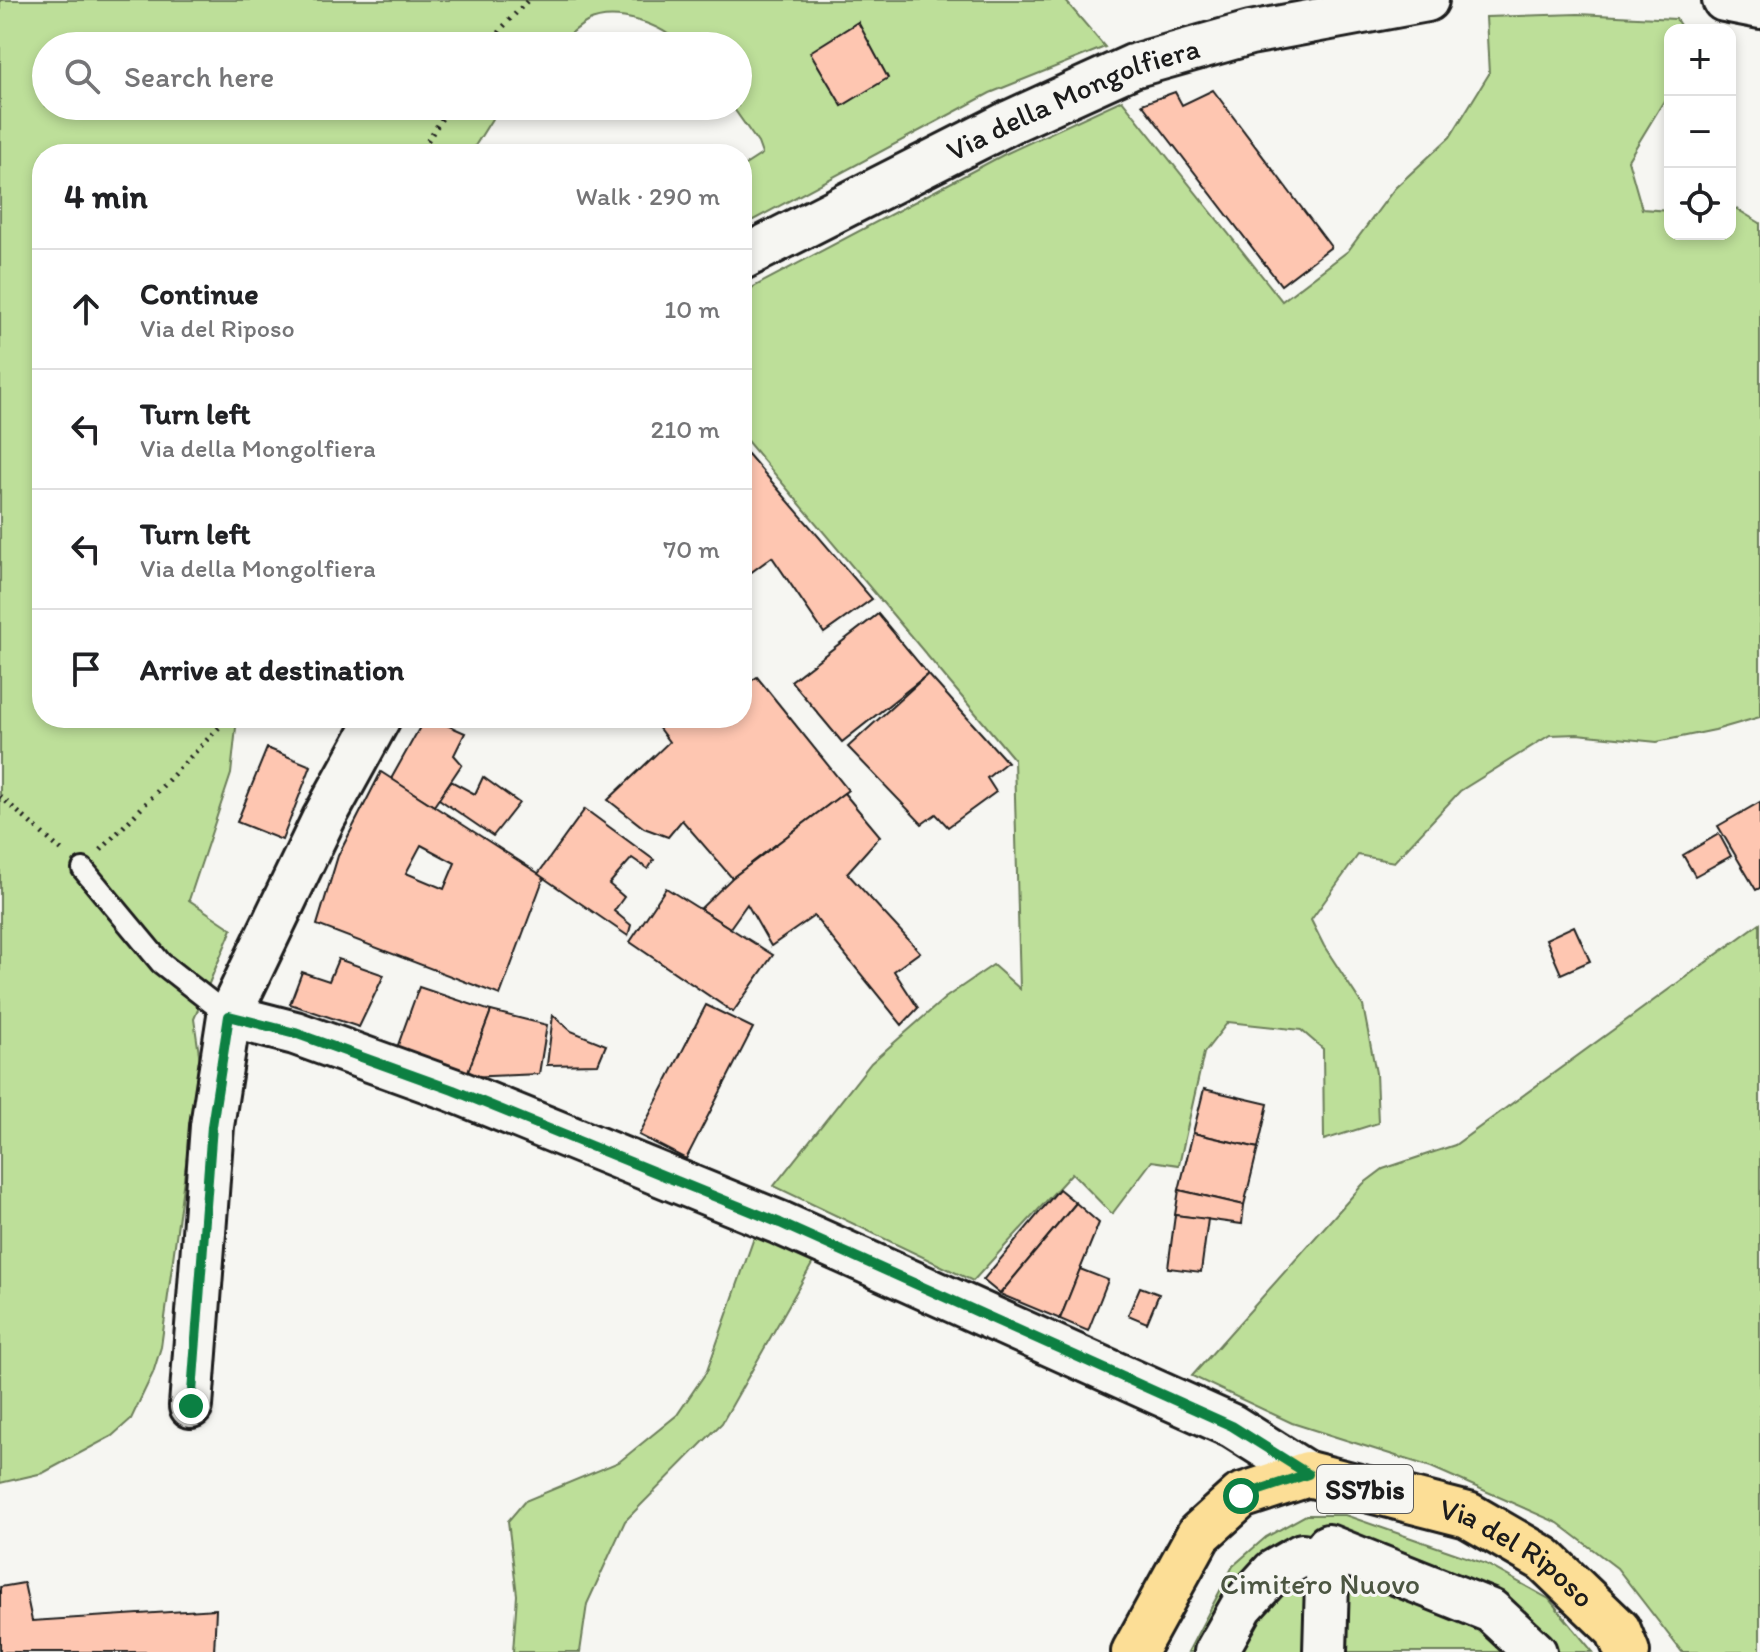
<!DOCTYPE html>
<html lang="en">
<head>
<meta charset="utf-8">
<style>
	:root { --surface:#fff; --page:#f6f6f6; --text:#202124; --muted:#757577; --line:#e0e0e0 }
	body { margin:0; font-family:Itim,sans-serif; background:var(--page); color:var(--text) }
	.controls { position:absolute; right:24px; top:24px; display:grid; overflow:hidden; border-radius:16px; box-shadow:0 4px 12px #0003 }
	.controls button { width:72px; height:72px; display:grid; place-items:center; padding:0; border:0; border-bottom:2px solid var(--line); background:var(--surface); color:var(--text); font:40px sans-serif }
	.stop { position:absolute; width:24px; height:24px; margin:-18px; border:6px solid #0b8043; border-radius:50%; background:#fff }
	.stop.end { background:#0b8043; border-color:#fff; box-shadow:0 2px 8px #0008 }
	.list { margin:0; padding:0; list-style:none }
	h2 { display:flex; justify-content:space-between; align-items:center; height:104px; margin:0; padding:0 32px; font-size:34px }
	h2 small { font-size:26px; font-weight:400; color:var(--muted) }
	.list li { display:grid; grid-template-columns:52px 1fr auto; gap:24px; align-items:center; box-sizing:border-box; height:120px; padding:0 32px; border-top:2px solid var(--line) }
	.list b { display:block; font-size:30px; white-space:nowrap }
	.list p { margin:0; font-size:26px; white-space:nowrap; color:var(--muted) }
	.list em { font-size:26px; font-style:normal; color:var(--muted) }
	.icon { flex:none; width:44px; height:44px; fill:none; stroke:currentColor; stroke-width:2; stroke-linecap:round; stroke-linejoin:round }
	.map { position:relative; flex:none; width:1760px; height:1652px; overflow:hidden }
	.search { position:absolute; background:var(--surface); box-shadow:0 4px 12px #0003; left:32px; top:32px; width:720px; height:88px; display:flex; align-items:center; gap:20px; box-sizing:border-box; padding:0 28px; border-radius:44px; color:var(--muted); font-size:30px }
	.panel { position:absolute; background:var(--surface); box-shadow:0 4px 12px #0003; left:32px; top:144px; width:720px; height:584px; border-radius:32px }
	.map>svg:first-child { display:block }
	.green { fill:#bddf99; stroke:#6c7e5a; stroke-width:2 }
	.building { fill:#fec6b1; stroke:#1c1c1c; stroke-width:2; fill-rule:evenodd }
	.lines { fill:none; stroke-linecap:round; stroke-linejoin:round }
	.lane-casing { stroke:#1c1c1c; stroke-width:26 }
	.street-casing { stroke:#1c1c1c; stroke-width:48 }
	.primary-casing { stroke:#1c1c1c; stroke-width:50 }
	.path { stroke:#1c1c1c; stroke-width:5; stroke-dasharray:2 6; stroke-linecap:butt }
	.lane { stroke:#f6f6f2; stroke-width:20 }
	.street { stroke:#f6f6f2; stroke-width:42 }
	.primary { stroke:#fcde96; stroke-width:44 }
	.route { stroke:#0b8043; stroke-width:10 }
	.labels { text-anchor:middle; stroke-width:6; stroke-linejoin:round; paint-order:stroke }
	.shield { fill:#f6f6f2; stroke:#5d5d5c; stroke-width:2 }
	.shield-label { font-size:28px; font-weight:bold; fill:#1c1c1c }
	.street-label { font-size:30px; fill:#1c1c1c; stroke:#f6f6f2 }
	.park-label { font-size:30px; fill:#4c5642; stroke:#f6f6f2 }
</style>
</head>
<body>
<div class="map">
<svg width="1760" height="1652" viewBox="0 0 1760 1652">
	<rect width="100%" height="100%" fill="#f6f6f2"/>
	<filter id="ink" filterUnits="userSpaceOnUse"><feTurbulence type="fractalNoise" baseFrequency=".0125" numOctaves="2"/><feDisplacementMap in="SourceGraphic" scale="16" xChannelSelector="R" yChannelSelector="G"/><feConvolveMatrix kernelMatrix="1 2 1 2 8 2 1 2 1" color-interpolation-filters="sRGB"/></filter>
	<g filter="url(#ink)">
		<!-- green -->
		<g class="green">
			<path d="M0,0H1065L1105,47L990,93L742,226V167L762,154L758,143L732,106H738V46H682C662,24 615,8 587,22C577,27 566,38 557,46H46V106H500L470,154H42V718H237L231,774L189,900L232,929L194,1019L200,1061L161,1347L153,1373L131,1419L112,1436L43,1473L0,1483Z"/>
			<path d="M1578,14L1676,19L1683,30H1670V91L1628,160L1642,209L1670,211V234H1730V205L1760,223V717L1715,730L1657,742L1577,734L1550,735L1460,791L1394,862L1358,855L1311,920L1324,946L1363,1006L1376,1073L1378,1123L1324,1140L1323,1049L1301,1030L1228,1022L1204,1053L1179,1165L1152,1161L1112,1214L1072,1173L973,1281L774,1186L871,1063L945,998L993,965L1020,989L1014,759L742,435V293L1003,155L1122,100L1282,301L1348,251L1395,188L1450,137L1489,74L1486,17Z"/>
			<path d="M1760,923V1652H1682L1617,1568L1558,1523L1431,1467L1292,1423L1192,1376L1363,1184L1383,1169L1455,1145Z"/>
			<path d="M756,1232L816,1257L722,1423L625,1521L587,1604L580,1652H513L517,1595L508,1521L525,1501L619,1462L677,1415L707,1371Z"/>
			<path d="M1306,1515H1345L1486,1564L1549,1599L1593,1652H1188L1233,1566L1266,1537Z"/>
		</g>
		<!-- building -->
		<g class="building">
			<path d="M858,22L888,78L842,106L810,52Z"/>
			<path d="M1213,90L1331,247L1281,285L1142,104L1175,92L1182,105Z"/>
			<path d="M748,454L872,599L824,633L772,557L742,579V459Z"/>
			<path d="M878,614L928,674L842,742L791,681Z"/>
			<path d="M928,674L1007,762L987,778L996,792L948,827L936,814L922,824L848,747Z"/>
			<path d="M757,677L848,790L732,878L682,820L668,837L644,828L608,800L669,742L658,727L670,718H742V687Z"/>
			<path d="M425,718H431L465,733L454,755L462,764L434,806L391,779Z"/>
			<path d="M267,748L311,766L282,840L237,822Z"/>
			<path d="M381,772L544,877L500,995L317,925L338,856ZM421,845L455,863L444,889L406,873Z"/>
			<path d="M483,777L519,803L493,836L439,799L451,781L475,794Z"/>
			<path d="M844,793L880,836L847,873L920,952L894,971L918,1008L902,1025L814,916L771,946L747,904L730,928L700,909L732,878Z"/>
			<path d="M1760,802V888L1756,890L1718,826Z"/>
			<path d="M585,809L654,860L648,869L632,858L609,884L624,897L614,911L631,925L628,936L538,874Z"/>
			<path d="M1719,834L1731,856L1695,876L1683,855Z"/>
			<path d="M666,888L773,955L733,1012L630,942Z"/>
			<path d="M1574,926L1590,961L1561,974L1546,939Z"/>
			<path d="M338,959L384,975L359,1027L290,1004L302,972L329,981Z"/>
			<path d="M419,987L491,1011L466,1077L397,1048Z"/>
			<path d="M706,1005L753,1028L686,1159L639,1135Z"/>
			<path d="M491,1011L547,1025L539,1074L466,1077Z"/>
			<path d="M553,1015L571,1031L606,1045L598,1064L547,1065Z"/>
			<path d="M1204,1089L1268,1104L1258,1148L1193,1133Z"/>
			<path d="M1193,1133L1258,1148L1244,1205L1179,1190Z"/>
			<path d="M1059,1189L1076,1203L1000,1294L983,1280Z"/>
			<path d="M1179,1190L1244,1205L1242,1224L1175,1215Z"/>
			<path d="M1076,1203L1099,1223L1060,1319L1000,1294Z"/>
			<path d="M1175,1215L1208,1219L1201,1272L1168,1268Z"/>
			<path d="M1080,1269L1108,1280L1088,1331L1060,1319Z"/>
			<path d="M1140,1287L1159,1294L1147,1323L1128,1315Z"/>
			<path d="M24,1583L32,1621L216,1609L214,1652H0V1587Z"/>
		</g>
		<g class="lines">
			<!-- lane casing -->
			<g class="lane-casing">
				<path id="lane" d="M83,869L161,963L229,1016"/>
			</g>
			<!-- street casing -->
			<g class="street-casing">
				<g id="street">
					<path d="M1724,0L1760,7"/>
					<path id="s1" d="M742,258L1012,121L1133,66L1250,33L1427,0"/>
					<path d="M229,1016L295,1033L453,1090L780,1223L1232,1426L1308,1474"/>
					<path d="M191,1406L212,1126L229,1016L324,818L379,718"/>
					<path d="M1216,1652L1242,1606L1274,1571L1302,1555"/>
					<path d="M1325,1652L1328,1546L1491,1611L1535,1652"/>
				</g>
			</g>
			<!-- primary casing -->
			<g class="primary-casing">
				<g id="primary">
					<path id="s2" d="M1134,1652L1199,1534L1241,1496L1308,1474L1468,1515L1544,1559L1618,1630L1627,1652"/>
				</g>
			</g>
			<!-- path -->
			<g class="path">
				<path d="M490,46L503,27L528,0"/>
				<path d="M419,154L450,106"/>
				<path d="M0,796L62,851"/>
				<path d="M101,850L228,718"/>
			</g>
			<!-- lane -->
			<use href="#lane" class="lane"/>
			<!-- street -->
			<use href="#street" class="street"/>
			<!-- primary -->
			<use href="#primary" class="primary"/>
		</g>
	</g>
	<g class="lines" filter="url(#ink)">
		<!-- route -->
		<path class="route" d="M191,1406L212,1126L229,1016L295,1033L453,1090L780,1223L1232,1426L1308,1474L1241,1496"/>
	</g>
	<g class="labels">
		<!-- shield labels -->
		<rect class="shield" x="1317" y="1465" width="96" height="48" rx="6"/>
		<g class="shield-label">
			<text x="1365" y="1499">SS7bis</text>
		</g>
		<!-- street labels -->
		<g class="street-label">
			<text dy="10" stroke="none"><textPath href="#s1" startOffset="368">Via della Mongolfiera</textPath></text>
			<text dy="10" stroke="none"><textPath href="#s2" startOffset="488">Via del Riposo</textPath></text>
		</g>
		<!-- park labels -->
		<g class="park-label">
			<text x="1320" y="1594">Cimitero Nuovo</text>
		</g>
	</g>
</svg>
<div class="controls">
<button>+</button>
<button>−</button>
<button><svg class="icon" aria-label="locate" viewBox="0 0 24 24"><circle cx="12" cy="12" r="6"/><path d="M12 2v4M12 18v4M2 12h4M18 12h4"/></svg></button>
</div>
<div class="stop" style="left:1241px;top:1496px"></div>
<div class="stop end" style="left:191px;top:1406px"></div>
<div class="search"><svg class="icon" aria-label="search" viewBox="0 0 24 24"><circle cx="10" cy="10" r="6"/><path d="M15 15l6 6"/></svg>Search here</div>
<section class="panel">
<h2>4 min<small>Walk · 290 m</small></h2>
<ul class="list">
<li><svg class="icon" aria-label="ahead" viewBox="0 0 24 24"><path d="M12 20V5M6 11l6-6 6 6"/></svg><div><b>Continue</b><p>Via del Riposo</p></div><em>10 m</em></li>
<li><svg class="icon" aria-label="left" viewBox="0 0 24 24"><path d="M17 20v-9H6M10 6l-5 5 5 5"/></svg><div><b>Turn left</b><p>Via della Mongolfiera</p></div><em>210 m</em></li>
<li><svg class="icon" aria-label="left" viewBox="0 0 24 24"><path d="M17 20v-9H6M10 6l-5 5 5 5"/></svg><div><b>Turn left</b><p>Via della Mongolfiera</p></div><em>70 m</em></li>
<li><svg class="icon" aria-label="arrive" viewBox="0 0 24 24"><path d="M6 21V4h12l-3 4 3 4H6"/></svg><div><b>Arrive at destination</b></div></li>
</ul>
</section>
</div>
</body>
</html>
